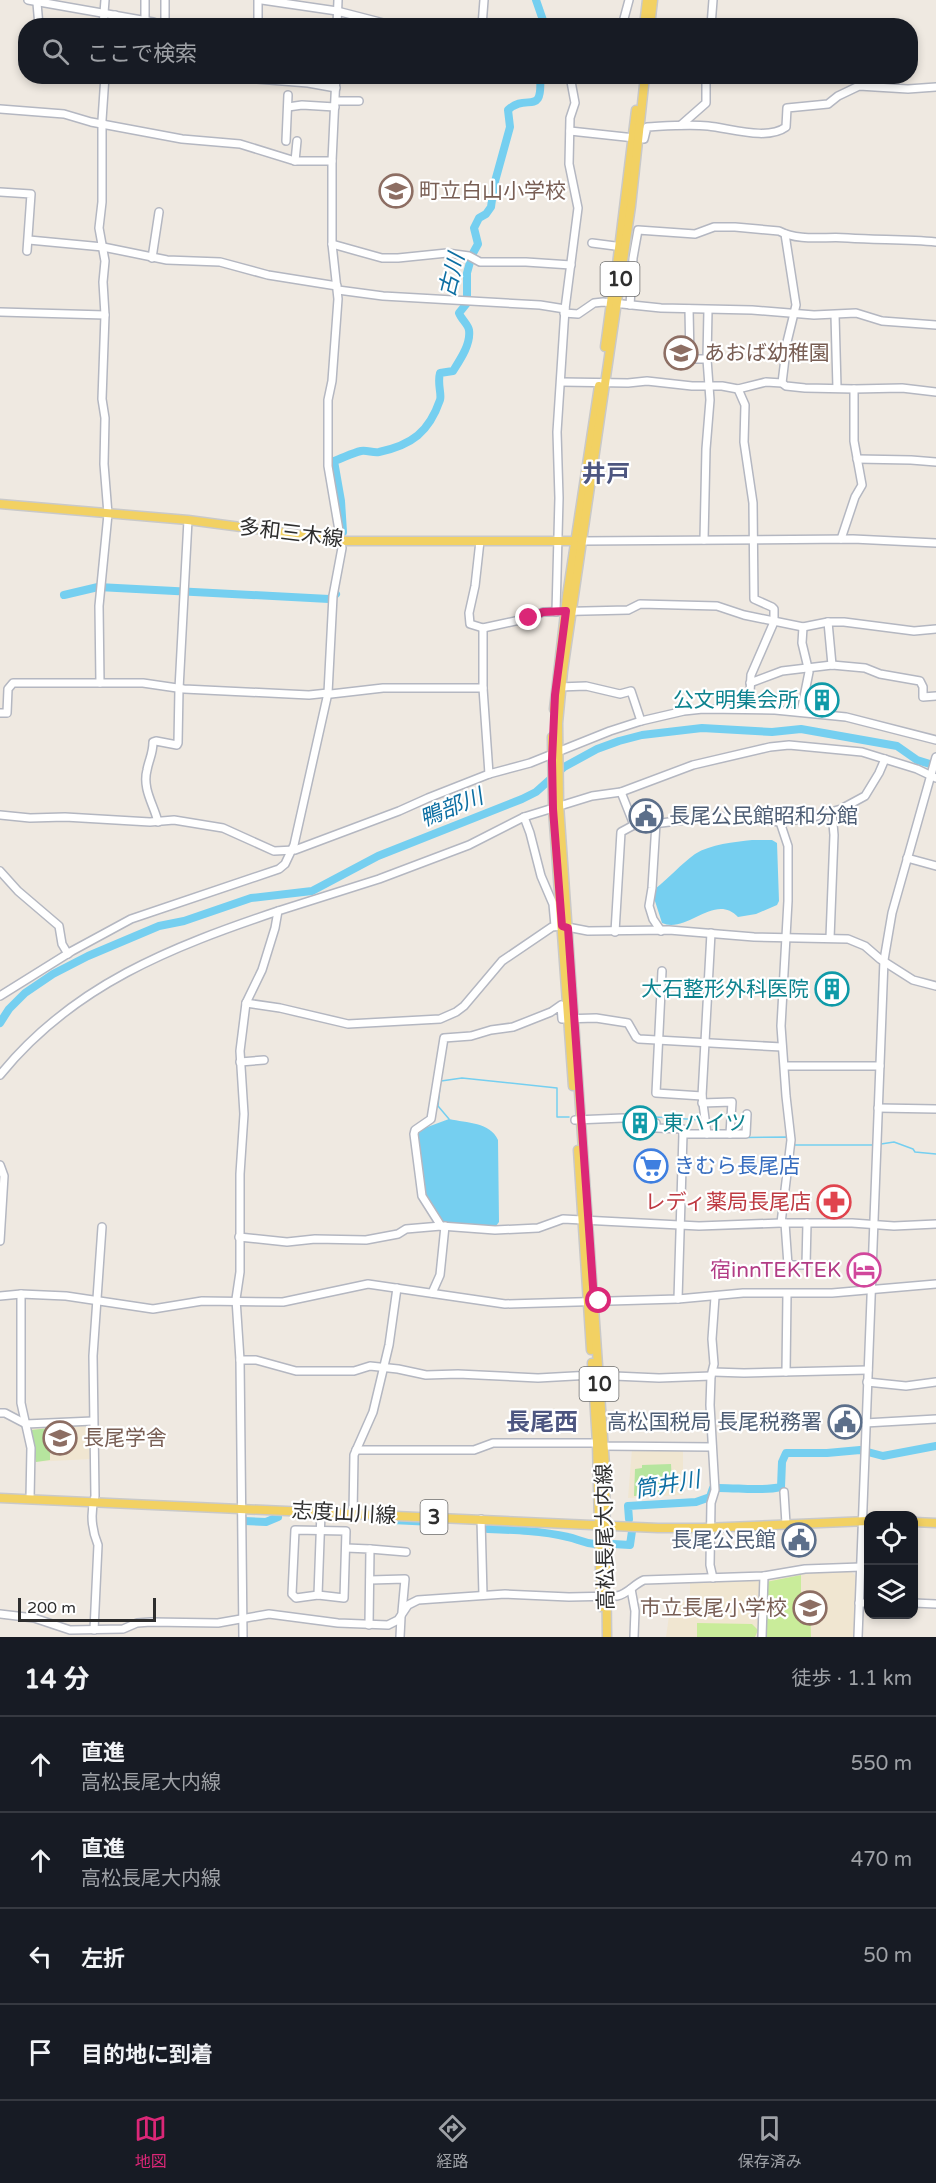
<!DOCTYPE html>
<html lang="ja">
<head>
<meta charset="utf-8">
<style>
	:root { --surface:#171b24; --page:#242831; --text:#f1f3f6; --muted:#9ea1a6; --line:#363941; --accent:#db2777 }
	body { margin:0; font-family:"Varela Round","Noto Sans JP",sans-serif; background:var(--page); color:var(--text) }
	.controls { position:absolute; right:18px; bottom:18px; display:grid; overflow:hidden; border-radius:12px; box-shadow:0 3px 9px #0003 }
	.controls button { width:54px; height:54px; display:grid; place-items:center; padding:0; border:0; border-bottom:2px solid var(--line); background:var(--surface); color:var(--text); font:30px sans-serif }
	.scale { position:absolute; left:18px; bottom:15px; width:138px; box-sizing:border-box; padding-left:6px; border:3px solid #2e2e2e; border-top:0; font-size:16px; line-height:21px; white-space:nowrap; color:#2e2e2e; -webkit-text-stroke:4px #fff; paint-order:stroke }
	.stop { position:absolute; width:18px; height:18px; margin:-14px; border:4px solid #db2777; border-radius:50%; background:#fff }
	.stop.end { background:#db2777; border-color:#fff; box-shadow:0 2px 6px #0008 }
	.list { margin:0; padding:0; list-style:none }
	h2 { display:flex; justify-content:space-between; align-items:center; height:78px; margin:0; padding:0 24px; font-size:26px }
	h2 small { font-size:20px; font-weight:400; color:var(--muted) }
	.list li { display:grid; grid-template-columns:39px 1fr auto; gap:18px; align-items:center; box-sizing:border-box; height:96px; padding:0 24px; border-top:2px solid var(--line) }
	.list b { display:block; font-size:22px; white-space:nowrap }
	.list p { margin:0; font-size:20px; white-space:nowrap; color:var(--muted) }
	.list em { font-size:20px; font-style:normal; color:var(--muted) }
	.icon { flex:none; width:33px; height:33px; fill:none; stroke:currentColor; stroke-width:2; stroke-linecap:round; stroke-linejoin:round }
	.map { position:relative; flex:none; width:936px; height:1637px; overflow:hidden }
	.search { position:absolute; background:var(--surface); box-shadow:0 3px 9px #0003; left:18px; right:18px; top:18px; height:66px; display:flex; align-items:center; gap:15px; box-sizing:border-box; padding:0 21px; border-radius:24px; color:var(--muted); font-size:22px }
	.sheet { height:462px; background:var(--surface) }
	nav { display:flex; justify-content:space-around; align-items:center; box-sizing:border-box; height:84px; border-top:2px solid var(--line); background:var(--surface); font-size:16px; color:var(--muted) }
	nav a { display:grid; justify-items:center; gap:3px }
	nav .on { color:var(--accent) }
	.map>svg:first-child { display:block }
	.education { fill:#f0e6d1 }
	.green { fill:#b6e59e }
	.pitch { fill:#c9ec9a }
	.water { fill:#75cff0 }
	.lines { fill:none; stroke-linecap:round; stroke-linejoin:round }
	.stream { stroke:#75cff0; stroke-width:1.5 }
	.river { stroke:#75cff0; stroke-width:8 }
	.minor-casing { stroke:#b4b7c1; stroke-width:10 }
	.major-casing { stroke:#c9c9c9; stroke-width:11 }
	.minor { stroke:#fff; stroke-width:7 }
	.major { stroke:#f2d163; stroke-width:8 }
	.route { stroke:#db2777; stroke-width:8 }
	.labels { text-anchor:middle; stroke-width:4.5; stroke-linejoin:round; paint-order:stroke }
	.shield { fill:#fff; stroke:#6d6d6d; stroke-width:1.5 }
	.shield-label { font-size:20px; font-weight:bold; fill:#2e2e2e }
	.education-label { font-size:21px; fill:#785e54; stroke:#fff; text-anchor:start }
	.street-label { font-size:21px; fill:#2e2e2e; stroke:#fff }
	.culture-label { font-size:21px; fill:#0d838f; stroke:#fff; text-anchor:end }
	.service-label { font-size:21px; fill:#4e5e75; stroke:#fff; text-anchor:end }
	.shop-label { font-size:21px; fill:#366cbe; stroke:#fff; text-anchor:start }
	.health-label { font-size:21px; fill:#be3a42; stroke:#fff; text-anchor:end }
	.hotel-label { font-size:21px; fill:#b23c85; stroke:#fff; text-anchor:end }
	.water-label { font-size:22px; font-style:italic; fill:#0d6fa3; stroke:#fff }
	.quarter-label { font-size:24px; font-weight:bold; fill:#4d5680; stroke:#fff }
</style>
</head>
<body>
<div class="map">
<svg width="936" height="1637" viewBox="0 0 936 1637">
	<rect width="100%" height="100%" fill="#efe9e1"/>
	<!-- education -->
	<g class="education">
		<path d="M90,1422L91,1459L33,1462L29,1425Z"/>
		<path d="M632,1449H683V1495L628,1498Z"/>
		<path d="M808,1571H850L857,1577L855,1637H763L765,1579Z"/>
		<path d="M762,1579L761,1637H666L669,1616L675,1602H690V1581Z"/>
	</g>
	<!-- green -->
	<g class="green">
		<path d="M50,1428V1460L36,1462L31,1430Z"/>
		<path d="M671,1464L672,1484H659V1494L634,1496L635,1469L642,1468V1465Z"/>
	</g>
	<!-- pitch -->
	<g class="pitch">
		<path d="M801,1575V1592L803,1593V1599H810L811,1637H766V1582Z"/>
		<path d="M697,1623L752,1624L758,1630L755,1637H697Z"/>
	</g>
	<!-- water -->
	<g class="water">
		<path d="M752,840H772L777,843L779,901L777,905L756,914L738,917C715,892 687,934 662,923L654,898L655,889C669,878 681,864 695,854C711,844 734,842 752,840Z"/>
		<path d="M449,1119C467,1123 490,1122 498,1140L499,1222L496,1226L441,1223L425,1198L418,1134L422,1129Z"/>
	</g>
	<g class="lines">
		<!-- stream -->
		<g class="stream">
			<path d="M441,1081L462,1078L557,1088V1117H569"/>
			<path d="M440,1085L438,1106L449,1119"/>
			<path d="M624,1115L702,1120V1122"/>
			<path d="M707,1138L787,1137L788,1140"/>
			<path d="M881,1144L894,1142L913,1149L915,1152L936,1154"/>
			<path d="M795,1145H873"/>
		</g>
		<!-- river -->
		<g class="river">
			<path d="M536,0L545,26"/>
			<path d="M343,532L341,501L334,461C343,458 352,453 361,451C367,450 373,453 379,452C412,445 429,432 440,400C442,394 437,384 440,373L453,371C460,360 471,344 469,330C468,324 461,319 459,313L467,303V273L472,255L478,244L474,228L479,218L486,214L491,207L494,185L510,127L508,110C527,92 543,118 540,76"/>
			<path d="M64,595L98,587L329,599L336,594"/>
			<path d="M0,1023L9,1009L25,993L53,974L88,956L159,926L184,921L251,898L312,891L378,856L522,799L536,792L564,767L597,749L619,741L642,735L702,728L772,732L801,729L897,746L917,760L936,766"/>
			<path d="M629,1519L628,1506L696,1502L710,1497L713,1488C736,1487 758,1492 781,1487L782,1462L786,1453H827L860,1450L883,1456L936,1446"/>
			<path d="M392,1520L433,1522"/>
			<path d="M244,1521L266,1522L278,1517"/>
			<path d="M488,1529C515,1530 542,1531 568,1537C578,1539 582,1543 595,1544"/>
			<path d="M613,1544L630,1545L632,1531"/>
		</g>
		<!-- minor casing -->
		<g class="minor-casing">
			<g id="minor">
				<path d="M28,0L153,22L164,26"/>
				<path d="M258,0V26"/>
				<path d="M262,0L337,11L395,26"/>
				<path d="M37,3L39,26"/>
				<path d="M145,20V0"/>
				<path d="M103,26L105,0"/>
				<path d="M114,26L115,15"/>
				<path d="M165,26V0"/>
				<path d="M337,26L338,0"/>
				<path d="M482,26L484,0"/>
				<path d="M622,26L629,0"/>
				<path d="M711,26L713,0"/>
				<path d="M257,76V79L308,83L336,88"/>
				<path d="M336,101H359"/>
				<path d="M288,107L302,105L335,107"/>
				<path d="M0,109L64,114L91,122L182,139L240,144L295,161H332"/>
				<path d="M681,125L706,103V76"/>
				<path d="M570,131L644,139L647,127C667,126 688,124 708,126C730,128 767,141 786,127L787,108L828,104L838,96L859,86L908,89L936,87"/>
				<path d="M286,141L288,95"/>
				<path d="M295,161L297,141"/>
				<path d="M0,192L31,194L27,251"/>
				<path d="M29,240L103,247L167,260L220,262L268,275L337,286"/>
				<path d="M592,243L623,247"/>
				<path d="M332,244L382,258H398L447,253L469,256L480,262H526L571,265"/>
				<path d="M152,258L159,212"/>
				<path d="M338,290L383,296L540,305L565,309"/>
				<path d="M630,305L633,258L638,230L695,234L714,227H735L779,231C800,242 826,236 848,238C877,240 907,239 936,242"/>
				<path d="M689,309L690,359H707"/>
				<path d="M0,312L105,315"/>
				<path d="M564,313L578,314L594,303L603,302L661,308L752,310L814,315L856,313L882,321L936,325"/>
				<path d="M835,315L837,388"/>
				<path d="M561,382L628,383L647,381L692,386H722L738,389L766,382L782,383L786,386L805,388L854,389L902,388L936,392"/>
				<path d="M782,383L787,342L796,305L785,234"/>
				<path d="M738,389L745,405L744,442L753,503L754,599L772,607L774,609V622L751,675L749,709"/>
				<path d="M857,459L911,460L936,462"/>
				<path d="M841,539L855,497L862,485L854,441V389"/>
				<path d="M704,540L706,449L710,400L707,359L708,310"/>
				<path d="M480,541L475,586L469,613L470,624L483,628L529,618L543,612L628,610L640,604L717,606L744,615L803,627L828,622H844L914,631L936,629"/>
				<path d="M582,541L853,539L936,543"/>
				<path d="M556,612L559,498L557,432L565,309L578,208L569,164L570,118L575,103L570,76"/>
				<path d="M828,622L832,665"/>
				<path d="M483,628V688L489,774"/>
				<path d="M100,683L99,606L108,514L104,464L105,418L102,399L105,315L103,282L105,261L99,228L102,202V120L105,76"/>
				<path d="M750,683L782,671L832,665L865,668L880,674L920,681L923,687V697L936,696"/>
				<path d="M559,687L586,686L620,694L631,691L641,721"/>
				<path d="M801,712L809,672L802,643L803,627"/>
				<path d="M0,713H7L8,689L13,683H143L184,689L309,695L328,693L331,694L383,688H483"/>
				<path d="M621,792L634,825L638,826L716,816L780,822L810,818L841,809L865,796L879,773L885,759"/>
				<path d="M0,815L30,818L65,817L150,822L174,820L223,828L274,851L295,850L399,811L428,798L489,774L530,763L610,731L641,721L684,711L703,709L775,710L846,717L936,740"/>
				<path d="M524,817L530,833L541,876L553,904L555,926"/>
				<path d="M158,822C154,805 142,789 147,770C149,759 153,754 153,742L156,741L177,745L178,743L179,689L188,520"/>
				<path d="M780,822L788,846V901L781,1026L786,1096L791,1140L781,1223"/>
				<path d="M656,823L652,888L649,906L653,919L661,931"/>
				<path d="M907,858L936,866"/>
				<path d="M0,871L18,891L59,926L62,944L68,954"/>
				<path d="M615,932L621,832L634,825"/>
				<path d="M830,938L834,835L832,812"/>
				<path d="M662,971L656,1093L702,1096"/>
				<path d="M0,996L72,951L131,919L279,869L285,864L294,845L328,693L333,596L342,548L328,466V400L332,381L338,299L332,244V161L336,76"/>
				<path d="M246,1003L280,1008L348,1024L440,1019L456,1012L464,1006L502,961L552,927L562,926L588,931L669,930L754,937L848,939L865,946L880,959L913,980L936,986"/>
				<path d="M240,1062L264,1060"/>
				<path d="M785,1066H880"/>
				<path d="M0,1075C73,985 171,947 278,911"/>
				<path d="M702,1103L732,1102L730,1134"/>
				<path d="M878,1108L936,1109"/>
				<path d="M575,1120L623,1118"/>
				<path d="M656,1123V1128L683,1129V1134"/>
				<path d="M707,1134L702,1096L711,933"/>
				<path d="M0,1165L4,1176L0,1241"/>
				<path d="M785,1223L788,1265H806L807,1223"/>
				<path d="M441,1226L422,1196L414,1134L415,1130L431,1119L444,1038L471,1036L491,1030L513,1027L551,1012L561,1005L562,1019L596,1018L628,1023L636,1037L639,1039L782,1047"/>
				<path d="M239,1237L287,1242L315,1239L366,1240L398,1234L406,1229L441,1226L495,1230L538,1228L563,1219L699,1226L781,1223H852L894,1226L936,1224"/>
				<path d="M432,1293L440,1275L445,1226"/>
				<path d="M21,1294V1403L31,1448L30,1499"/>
				<path d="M0,1296L21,1294L66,1296L153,1309L202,1301L283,1302L368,1284L505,1304L678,1299L743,1293H832L936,1284"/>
				<path d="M678,1299L683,1134H746L747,1114"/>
				<path d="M240,1360H256L296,1371H354L370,1366L398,1369L426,1375L458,1374L538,1378L592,1375L659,1378L711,1376"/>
				<path d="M713,1372L744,1373L868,1370"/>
				<path d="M786,1372L787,1294"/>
				<path d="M867,1382L906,1386L936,1382"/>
				<path d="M0,1413H5L26,1424L93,1421"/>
				<path d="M865,1423L936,1419"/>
				<path d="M356,1450H474L493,1443H597L603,1446L712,1447"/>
				<path d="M784,1492L786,1524"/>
				<path d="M353,1514L354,1455L373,1412L389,1345L397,1288"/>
				<path d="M481,1519L483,1595"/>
				<path d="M295,1530L346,1531L344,1598L318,1595L296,1598L292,1594Z"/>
				<path d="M346,1548L370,1549L369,1625"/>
				<path d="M370,1549L406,1552"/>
				<path d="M713,1578L710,1565L711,1503L715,1490L710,1405L711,1376L714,1364L712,1339L715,1297"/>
				<path d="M370,1580L405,1579L402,1612"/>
				<path d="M631,1589L635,1611L634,1637"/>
				<path d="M318,1595L321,1512"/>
				<path d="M859,1603H868"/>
				<path d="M914,1603L936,1604"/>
				<path d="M0,1614L34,1618L70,1630L123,1629L137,1623L151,1622L218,1623L269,1614L338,1623L388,1625L398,1620L408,1605L418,1600L505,1594L569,1597L617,1596C628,1594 634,1584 644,1580L764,1576L805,1569L861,1567"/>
				<path d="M94,1630L98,1545C91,1528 90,1513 95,1496L93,1356L102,1227"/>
				<path d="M243,1637L240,1360L236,1299L240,1272V1174L244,1114L240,1051L246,1003L262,970L275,928L278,911L379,879L469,845L524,817L592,796L621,792L693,765L770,747L789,745L862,752L917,769L936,778"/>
				<path d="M400,1637L401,1617"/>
				<path d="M762,1637L764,1576"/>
				<path d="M858,1637L884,960L892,913L936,757"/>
			</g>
		</g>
		<!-- major casing -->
		<g class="major-casing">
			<g id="major">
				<path d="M644,26L647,0"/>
				<path d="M650,26L653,0"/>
				<path d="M616,273L636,110"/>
				<path d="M605,347L613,288"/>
				<path d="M0,504L188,520L346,541H579"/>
				<path d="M554,709L567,596L599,386"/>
				<path d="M552,737L553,809L573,1086"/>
				<path d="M578,1150L591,1350"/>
				<path d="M592,1363L597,1443L601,1607"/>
				<path d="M0,1498L658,1528H703L868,1521"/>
				<path d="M914,1522L936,1523"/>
				<path d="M607,1637L605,1466L559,805L558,723L563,671L631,206L645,76"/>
			</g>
		</g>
		<!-- minor -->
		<use href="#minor" class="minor"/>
		<!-- major -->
		<use href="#major" class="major"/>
	</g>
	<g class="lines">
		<!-- route -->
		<path class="route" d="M529,618L543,612L566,611L555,695L552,760L553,809L562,926L568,928L594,1301H599"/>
	</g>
	<!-- icons -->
	<defs>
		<g id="school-ring" transform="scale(1.725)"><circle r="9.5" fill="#fff" stroke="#8d6e63" stroke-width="1.5"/><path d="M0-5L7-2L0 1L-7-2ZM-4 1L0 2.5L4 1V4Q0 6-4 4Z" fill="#8d6e63"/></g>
		<g id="building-ring" transform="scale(1.725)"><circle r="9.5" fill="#fff" stroke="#0f9aa8" stroke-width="1.5"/><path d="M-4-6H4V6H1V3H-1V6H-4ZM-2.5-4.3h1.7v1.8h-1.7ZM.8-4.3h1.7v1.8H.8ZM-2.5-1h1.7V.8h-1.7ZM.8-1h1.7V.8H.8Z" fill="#0f9aa8"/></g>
		<g id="civic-ring" transform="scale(1.725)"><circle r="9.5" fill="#fff" stroke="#5c6f8a" stroke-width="1.5"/><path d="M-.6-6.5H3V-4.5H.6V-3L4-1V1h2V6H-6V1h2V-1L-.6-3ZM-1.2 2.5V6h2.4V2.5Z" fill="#5c6f8a"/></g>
		<g id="supermarket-ring" transform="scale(1.725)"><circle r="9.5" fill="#fff" stroke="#3f7fe0" stroke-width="1.5"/><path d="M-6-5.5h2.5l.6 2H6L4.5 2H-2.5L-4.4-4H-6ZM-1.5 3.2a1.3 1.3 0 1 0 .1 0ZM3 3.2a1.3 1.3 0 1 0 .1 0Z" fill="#3f7fe0"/></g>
		<g id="pharmacy-ring" transform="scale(1.725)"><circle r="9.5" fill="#fff" stroke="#e0444e" stroke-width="1.5"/><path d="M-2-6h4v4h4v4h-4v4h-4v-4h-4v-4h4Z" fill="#e0444e"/></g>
		<g id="hotel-ring" transform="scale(1.725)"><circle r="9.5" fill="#fff" stroke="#d1479c" stroke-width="1.5"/><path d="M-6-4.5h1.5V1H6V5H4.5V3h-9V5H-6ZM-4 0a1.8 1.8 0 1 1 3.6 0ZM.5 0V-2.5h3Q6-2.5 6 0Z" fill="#d1479c"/></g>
	</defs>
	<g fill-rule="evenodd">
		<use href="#school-ring" x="396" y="191"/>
		<use href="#school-ring" x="681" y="353"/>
		<use href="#building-ring" x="822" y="700"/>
		<use href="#civic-ring" x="646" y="816"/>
		<use href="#building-ring" x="832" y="989"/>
		<use href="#building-ring" x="640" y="1123"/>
		<use href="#supermarket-ring" x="651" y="1166"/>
		<use href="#pharmacy-ring" x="834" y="1202"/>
		<use href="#hotel-ring" x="864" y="1270"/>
		<use href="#civic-ring" x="845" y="1422"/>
		<use href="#school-ring" x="60" y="1438"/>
		<use href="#civic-ring" x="799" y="1540"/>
		<use href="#school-ring" x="810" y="1608"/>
	</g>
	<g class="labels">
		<!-- shield labels -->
		<g class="shield">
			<rect x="600.5" y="262" width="39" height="34" rx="4.5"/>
			<rect x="579.5" y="1367" width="39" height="34" rx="4.5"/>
			<rect x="420.5" y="1500" width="27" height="34" rx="4.5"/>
		</g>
		<g class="shield-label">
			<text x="620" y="286">10</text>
			<text x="599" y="1391">10</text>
			<text x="434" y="1524">3</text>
		</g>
		<!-- education labels -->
		<g class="education-label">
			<text x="419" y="198">町立白山小学校</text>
			<text x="704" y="360">あおば幼稚園</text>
			<text x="83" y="1445">長尾学舎</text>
			<text x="787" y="1615" text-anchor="end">市立長尾小学校</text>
		</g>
		<!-- street labels -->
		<g class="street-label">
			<text transform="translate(291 533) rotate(7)" y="7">多和三木線</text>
			<text transform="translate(344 1513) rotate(3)" y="7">志度山川線</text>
			<text transform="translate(605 1537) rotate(-91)" y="7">高松長尾大内線</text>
		</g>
		<!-- culture labels -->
		<g class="culture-label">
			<text x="799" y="707">公文明集会所</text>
			<text x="809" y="996">大石整形外科医院</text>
			<text x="663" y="1130" text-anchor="start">東ハイツ</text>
		</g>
		<!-- service labels -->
		<g class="service-label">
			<text x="669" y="823" text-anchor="start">長尾公民館昭和分館</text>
			<text x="822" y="1429">高松国税局 長尾税務署</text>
			<text x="776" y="1547">長尾公民館</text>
		</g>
		<!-- shop labels -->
		<g class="shop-label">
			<text x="674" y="1173">きむら長尾店</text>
		</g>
		<!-- health labels -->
		<g class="health-label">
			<text x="811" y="1209">レディ薬局長尾店</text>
		</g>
		<!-- hotel labels -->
		<g class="hotel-label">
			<text x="841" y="1277">宿innTEKTEK</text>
		</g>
		<!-- water labels -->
		<g class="water-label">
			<text transform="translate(451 275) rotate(-76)" y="8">古川</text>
			<text transform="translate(451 807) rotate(-22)" y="8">鴨部川</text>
			<text transform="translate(667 1484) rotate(-10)" y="8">筒井川</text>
		</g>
		<!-- quarter labels -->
		<g class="quarter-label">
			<text x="606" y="482">井戸</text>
			<text x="542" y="1430">長尾西</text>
		</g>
	</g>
</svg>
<div class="controls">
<button><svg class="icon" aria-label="locate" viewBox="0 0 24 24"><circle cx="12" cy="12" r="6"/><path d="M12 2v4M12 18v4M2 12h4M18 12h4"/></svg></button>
<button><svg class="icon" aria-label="layers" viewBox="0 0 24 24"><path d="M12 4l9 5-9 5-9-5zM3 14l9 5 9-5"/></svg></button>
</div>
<div class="scale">200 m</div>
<div class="stop" style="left:599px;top:1301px"></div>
<div class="stop end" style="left:529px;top:618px"></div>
<div class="search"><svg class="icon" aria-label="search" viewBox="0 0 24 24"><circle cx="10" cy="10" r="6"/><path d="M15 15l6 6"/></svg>ここで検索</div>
</div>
<section class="sheet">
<h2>14 分<small>徒歩 · 1.1 km</small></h2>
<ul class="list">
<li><svg class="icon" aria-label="ahead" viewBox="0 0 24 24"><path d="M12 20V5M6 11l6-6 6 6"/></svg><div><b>直進</b><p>高松長尾大内線</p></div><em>550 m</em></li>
<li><svg class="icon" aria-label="ahead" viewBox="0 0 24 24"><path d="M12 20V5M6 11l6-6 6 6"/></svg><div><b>直進</b><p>高松長尾大内線</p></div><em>470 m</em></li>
<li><svg class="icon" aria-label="left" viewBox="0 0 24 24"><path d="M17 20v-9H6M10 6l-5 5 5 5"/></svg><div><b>左折</b></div><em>50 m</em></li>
<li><svg class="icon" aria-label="arrive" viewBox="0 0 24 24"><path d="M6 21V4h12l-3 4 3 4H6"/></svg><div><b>目的地に到着</b></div></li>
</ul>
</section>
<nav>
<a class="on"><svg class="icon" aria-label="map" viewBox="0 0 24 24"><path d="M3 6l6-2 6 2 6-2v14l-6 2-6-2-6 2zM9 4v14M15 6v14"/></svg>地図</a>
<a><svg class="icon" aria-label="directions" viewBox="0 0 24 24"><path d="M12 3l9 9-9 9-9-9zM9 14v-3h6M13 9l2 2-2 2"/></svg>経路</a>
<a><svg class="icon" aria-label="saved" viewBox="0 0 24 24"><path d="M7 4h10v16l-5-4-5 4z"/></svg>保存済み</a>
</nav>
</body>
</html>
